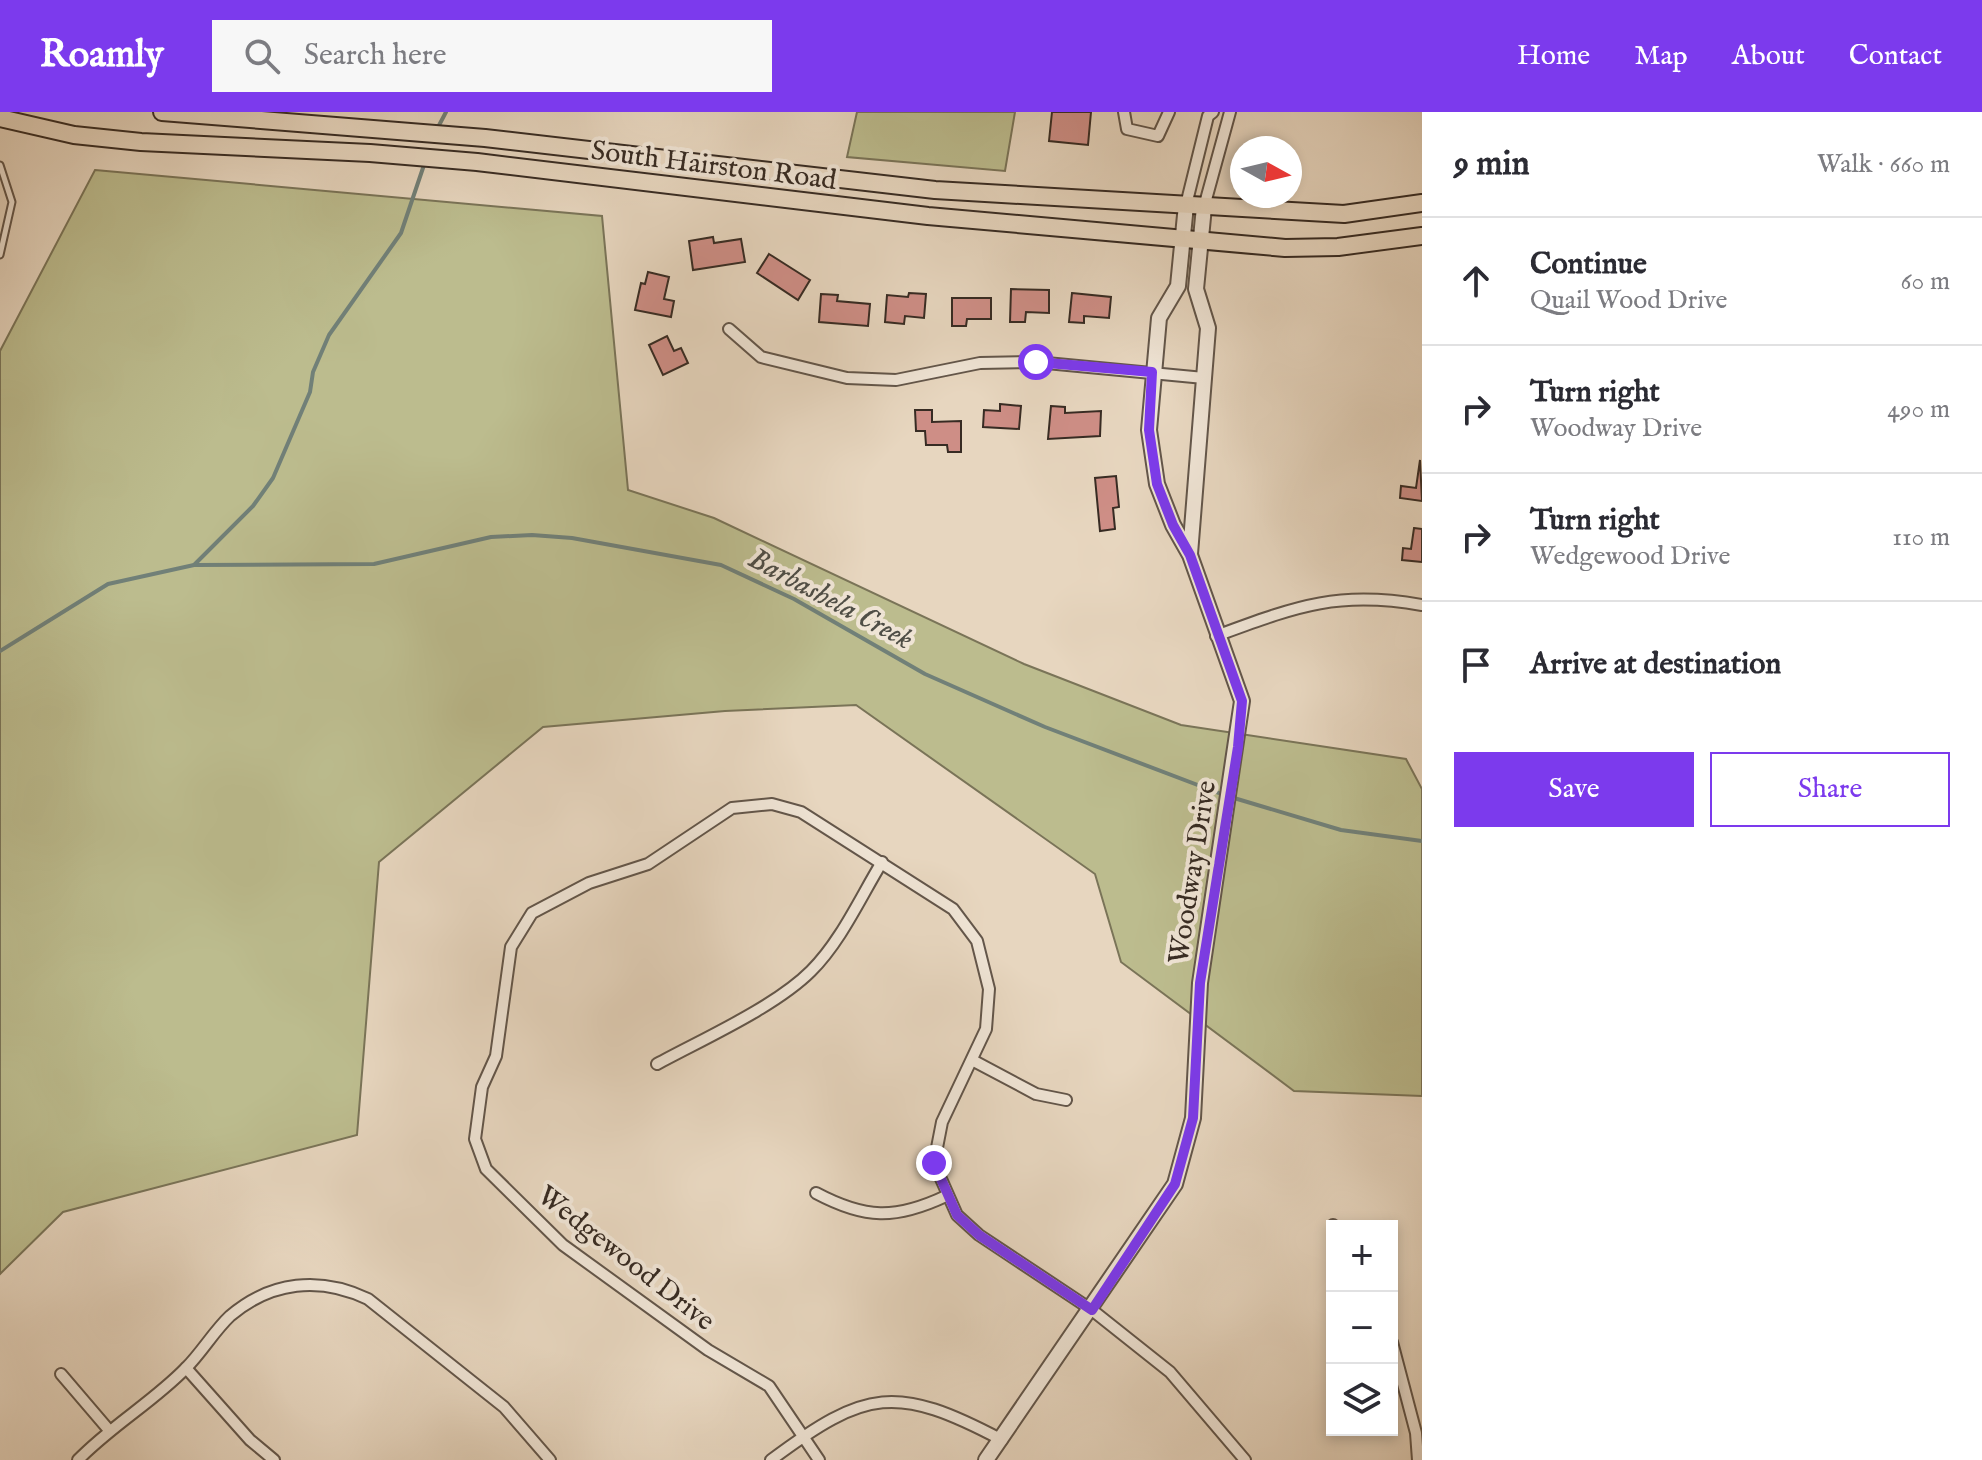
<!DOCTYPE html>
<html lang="en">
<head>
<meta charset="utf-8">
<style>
	:root { --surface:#fff; --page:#f7f7f7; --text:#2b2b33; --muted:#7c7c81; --line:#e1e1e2; --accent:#7c3aed }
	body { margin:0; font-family:"IM FELL English",serif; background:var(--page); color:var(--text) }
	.controls { position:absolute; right:24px; bottom:24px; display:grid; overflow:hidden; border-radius:0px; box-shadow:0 4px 12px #0003 }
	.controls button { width:72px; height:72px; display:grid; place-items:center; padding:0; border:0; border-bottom:2px solid var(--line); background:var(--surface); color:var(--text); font:40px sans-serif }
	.compass { position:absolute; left:1230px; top:24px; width:72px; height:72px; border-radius:50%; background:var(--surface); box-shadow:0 4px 12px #0003; rotate:98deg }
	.stop { position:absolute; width:24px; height:24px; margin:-18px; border:6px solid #7c3aed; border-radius:50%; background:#fff }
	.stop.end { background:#7c3aed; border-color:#fff; box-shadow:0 2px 8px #0008 }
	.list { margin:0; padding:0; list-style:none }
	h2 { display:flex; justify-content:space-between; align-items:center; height:104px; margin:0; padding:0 32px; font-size:34px }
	h2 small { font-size:26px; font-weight:400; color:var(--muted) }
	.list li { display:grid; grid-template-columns:52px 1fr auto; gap:24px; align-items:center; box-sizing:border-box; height:128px; padding:0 32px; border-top:2px solid var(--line) }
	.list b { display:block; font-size:30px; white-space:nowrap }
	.list p { margin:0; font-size:26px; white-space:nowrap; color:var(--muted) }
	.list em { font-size:26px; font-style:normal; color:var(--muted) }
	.actions { display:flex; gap:16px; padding:24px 32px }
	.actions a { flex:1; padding:18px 0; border:2px solid var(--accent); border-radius:0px; text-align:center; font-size:28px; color:var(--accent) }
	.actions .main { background:var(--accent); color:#fff }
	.icon { flex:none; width:44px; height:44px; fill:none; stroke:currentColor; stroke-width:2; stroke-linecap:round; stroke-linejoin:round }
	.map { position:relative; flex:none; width:1422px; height:1348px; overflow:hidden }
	header { display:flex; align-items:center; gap:48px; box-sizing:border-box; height:112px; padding:0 40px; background:var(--accent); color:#fff }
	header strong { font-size:38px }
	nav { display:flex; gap:44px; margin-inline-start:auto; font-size:28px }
	.search { width:560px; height:72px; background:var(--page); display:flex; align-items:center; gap:20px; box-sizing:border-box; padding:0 28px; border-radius:0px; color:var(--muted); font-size:30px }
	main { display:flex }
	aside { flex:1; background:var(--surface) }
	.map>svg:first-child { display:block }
	.green { fill:#bcbc8e; stroke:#7a7458; stroke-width:2 }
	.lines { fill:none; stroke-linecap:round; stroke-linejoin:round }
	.stream { stroke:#718078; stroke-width:4 }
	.building { fill:#ce8e86; stroke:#372b23; stroke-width:2 }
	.service-casing { stroke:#63564a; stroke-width:9 }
	.minor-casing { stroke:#63564a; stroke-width:14 }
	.tertiary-casing { stroke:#63564a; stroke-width:18 }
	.primary-casing { stroke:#372b23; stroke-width:20 }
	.service { stroke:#efe4d5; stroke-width:5 }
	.minor { stroke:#efe4d5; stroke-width:10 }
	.tertiary { stroke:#efe4d5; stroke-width:14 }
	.primary { stroke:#e7d6bf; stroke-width:16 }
	.route { stroke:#7c3aed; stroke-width:10 }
	.labels { text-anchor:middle; stroke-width:8; stroke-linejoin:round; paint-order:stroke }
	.street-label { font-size:28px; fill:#372b23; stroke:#efe4d5 }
	.water-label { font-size:30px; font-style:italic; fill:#4f4e46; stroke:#efe4d5 }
</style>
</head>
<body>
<header>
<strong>Roamly</strong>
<div class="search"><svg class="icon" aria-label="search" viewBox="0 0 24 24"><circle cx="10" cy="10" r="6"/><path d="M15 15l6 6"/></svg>Search here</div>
<nav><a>Home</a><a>Map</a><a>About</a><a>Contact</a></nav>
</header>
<main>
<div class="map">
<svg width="1422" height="1348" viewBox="0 0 1422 1348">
	<rect width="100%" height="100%" fill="#e7d6bf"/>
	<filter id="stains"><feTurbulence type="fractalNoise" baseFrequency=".0025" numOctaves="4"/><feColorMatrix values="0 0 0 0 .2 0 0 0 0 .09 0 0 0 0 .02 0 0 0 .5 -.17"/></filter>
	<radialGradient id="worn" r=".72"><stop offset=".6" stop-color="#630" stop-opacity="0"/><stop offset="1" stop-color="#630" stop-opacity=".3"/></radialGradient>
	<!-- green -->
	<g class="green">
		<path d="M857,0H1015L1005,59L847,45Z"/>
		<path d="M95,58L602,104L628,378L714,406L1024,552L1181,613L1406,647L1422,677V984L1294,979L1121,850L1095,762L856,593L725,599L543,615L379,750L357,1023L63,1100L0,1162V239Z"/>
	</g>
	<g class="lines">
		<!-- stream -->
		<g class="stream">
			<path d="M436,19L446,0"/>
			<path d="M194,453L374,452L491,425L532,423L572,426L721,453L794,487L925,562L1045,615L1224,683L1341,718L1422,729"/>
			<path d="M0,539L108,472L194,453L253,394L273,366L310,280L313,260L329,223L401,121L425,50"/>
		</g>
	</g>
	<!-- building -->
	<g class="building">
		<path d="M1052,0H1091L1088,33L1049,29Z"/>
		<path d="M713,125L714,131L741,127L745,150L693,158L689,129Z"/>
		<path d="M769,142L810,168L798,188L757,161Z"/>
		<path d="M648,160L669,165L664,187L674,189L671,205L635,198L641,171L645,172Z"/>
		<path d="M1011,177L1049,178V201L1026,200L1025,210H1010Z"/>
		<path d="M909,181L926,182L924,206L905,204L904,212L885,210L887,183L908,185Z"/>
		<path d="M1072,181L1111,185L1109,206L1084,204V211L1069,210Z"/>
		<path d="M821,182L838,183L837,189L870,192L868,214L819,210Z"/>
		<path d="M952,186H991V207H967L966,214H952Z"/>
		<path d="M667,224L674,239L681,236L688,251L663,263L649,233Z"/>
		<path d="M1000,292L1021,294L1019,317L983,315L984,298L1000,299Z"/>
		<path d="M1051,294L1065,295V301L1101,299L1100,324L1048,327Z"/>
		<path d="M915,298H932V310L961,309V340H948L947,333H926L925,319H916Z"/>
		<path d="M1420,348L1422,389L1400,386L1401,374L1416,376Z"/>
		<path d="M1116,364L1119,395L1113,396L1115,417L1100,419L1095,366Z"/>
		<path d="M1414,416L1422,417V450L1402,448L1403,436L1411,437Z"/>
	</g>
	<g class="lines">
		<!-- service casing -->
		<g class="service-casing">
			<path id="service" d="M0,53L12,90L0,143"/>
		</g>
		<!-- minor casing -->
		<g class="minor-casing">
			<g id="minor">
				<path d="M1124,0L1127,17L1158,24L1169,0"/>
				<path d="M1186,93L1208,4L1213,0"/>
				<path d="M1204,95L1230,0"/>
				<path d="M729,217L761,245L847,266L896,268L980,251L1036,250L1204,266"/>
				<path d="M1216,524C1295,495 1336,478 1422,493"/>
				<path d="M972,948L1036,982L1066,988"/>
				<path d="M657,952C703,927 775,895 811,859C841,829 860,786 882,750"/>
				<path d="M816,1081C865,1107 895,1108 946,1084"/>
				<path d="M1333,1113V1114"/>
				<path d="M1392,1230L1416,1321L1418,1348"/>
				<path d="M186,1256L250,1328L274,1348"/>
				<path d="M61,1262L108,1317"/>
				<path d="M78,1348C112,1313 153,1290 186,1256C202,1240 214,1219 230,1204C271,1169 320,1164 368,1187L504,1295L550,1348"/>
				<path d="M771,1348C866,1277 896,1272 1002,1328"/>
				<path d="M819,1348L769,1274L708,1238L563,1133L486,1057L475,1027L482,975L496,944L511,835L532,801L589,771L648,752L732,696L772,692L801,700L953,797L977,829L989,877L986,917L942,1010L934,1051L957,1103L979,1123L1092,1198L1170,1260L1245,1348"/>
			</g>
		</g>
		<!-- tertiary casing -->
		<g class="tertiary-casing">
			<g id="tertiary">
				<path d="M1190,442L1208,216L1196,177L1204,95"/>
				<path d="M986,1348L1175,1072L1193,1006L1200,871L1242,589L1190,443L1173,413L1157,372L1149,318L1159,206L1178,174L1186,93"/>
			</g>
		</g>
		<!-- primary casing -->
		<g class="primary-casing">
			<g id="primary">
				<path d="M162,0L485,26L935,78L1344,102L1422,91"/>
				<path d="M0,6L74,23L141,30L370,41L477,50L928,104L1285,136L1338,135L1422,124"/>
			</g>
		</g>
		<!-- service -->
		<use href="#service" class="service"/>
		<!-- minor -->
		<use href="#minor" class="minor"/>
		<!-- tertiary -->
		<use href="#tertiary" class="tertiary"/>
		<!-- primary -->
		<use href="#primary" class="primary"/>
	</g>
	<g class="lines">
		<!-- route -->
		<path class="route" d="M934,1051L957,1103L979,1123L1092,1198L1175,1072L1193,1006L1200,871L1238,635L1242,589L1190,443L1173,413L1157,372L1149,318L1152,260L1036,250"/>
	</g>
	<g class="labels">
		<!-- street labels -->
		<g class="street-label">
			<text transform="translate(714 52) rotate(7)" y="10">South Hairston Road</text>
			<text transform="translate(1191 760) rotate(-81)" y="10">Woodway Drive</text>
			<text transform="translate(627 1145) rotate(38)" y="10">Wedgewood Drive</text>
		</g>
		<!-- water labels -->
		<g class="water-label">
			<text transform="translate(831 486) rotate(28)" y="10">Barbashela Creek</text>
		</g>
	</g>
	<rect width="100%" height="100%" filter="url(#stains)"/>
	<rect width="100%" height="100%" fill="url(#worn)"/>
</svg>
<div class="controls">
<button>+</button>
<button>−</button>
<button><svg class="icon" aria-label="layers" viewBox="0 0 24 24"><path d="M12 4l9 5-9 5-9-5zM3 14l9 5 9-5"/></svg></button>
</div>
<svg class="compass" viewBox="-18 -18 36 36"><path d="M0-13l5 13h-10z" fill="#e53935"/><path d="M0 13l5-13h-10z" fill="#7c7c81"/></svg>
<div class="stop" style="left:1036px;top:250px"></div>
<div class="stop end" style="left:934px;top:1051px"></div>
</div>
<aside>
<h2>9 min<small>Walk · 660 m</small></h2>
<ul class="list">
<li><svg class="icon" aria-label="ahead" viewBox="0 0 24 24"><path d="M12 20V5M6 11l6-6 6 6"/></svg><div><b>Continue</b><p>Quail Wood Drive</p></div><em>60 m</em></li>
<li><svg class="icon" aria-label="right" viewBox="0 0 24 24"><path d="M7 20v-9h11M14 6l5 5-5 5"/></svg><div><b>Turn right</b><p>Woodway Drive</p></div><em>490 m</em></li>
<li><svg class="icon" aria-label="right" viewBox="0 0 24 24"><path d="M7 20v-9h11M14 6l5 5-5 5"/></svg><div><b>Turn right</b><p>Wedgewood Drive</p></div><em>110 m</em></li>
<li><svg class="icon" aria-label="arrive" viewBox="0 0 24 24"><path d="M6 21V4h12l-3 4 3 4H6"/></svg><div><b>Arrive at destination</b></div></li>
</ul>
<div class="actions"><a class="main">Save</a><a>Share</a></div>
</aside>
</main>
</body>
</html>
